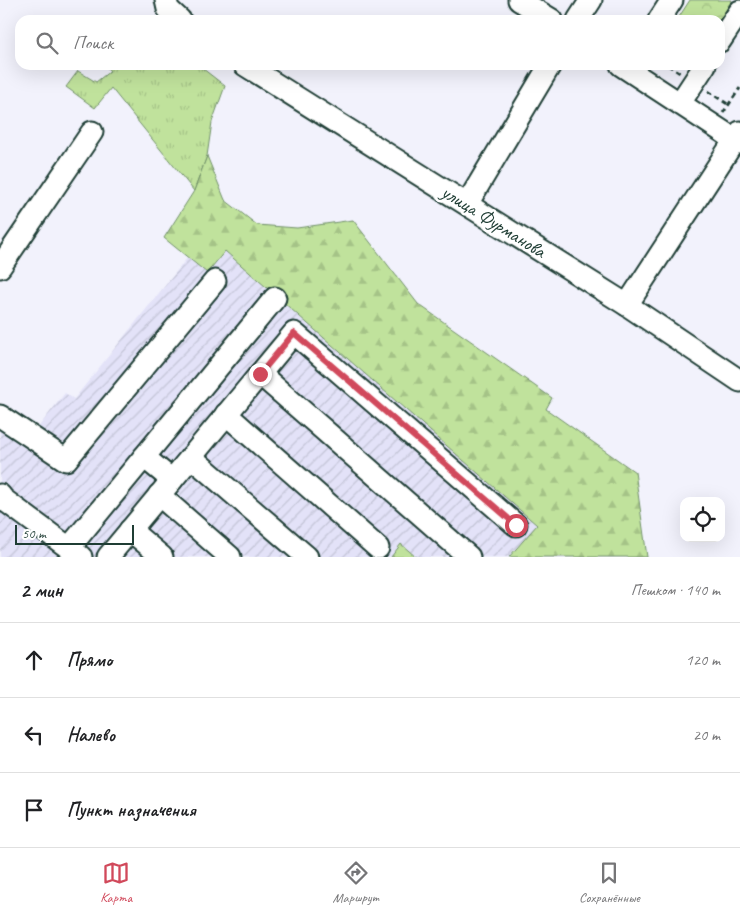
<!DOCTYPE html>
<html lang="ru">
<head>
<meta charset="utf-8">
<style>
	:root { --surface:#fff; --page:#f2f2f2; --text:#202124; --muted:#757577; --line:#e0e0e0; --accent:#d1495b }
	body { margin:0; font-family:Caveat,sans-serif; background:var(--page); color:var(--text) }
	.controls { position:absolute; right:15px; bottom:15px; display:grid; overflow:hidden; border-radius:10px; box-shadow:0 5px 20px #0002 }
	.controls button { width:45px; height:45px; display:grid; place-items:center; padding:0; border:0; border-bottom:1px solid var(--line); background:var(--surface); color:var(--text); font:25px sans-serif }
	.scale { position:absolute; left:15px; bottom:12px; width:119px; box-sizing:border-box; padding-left:5px; border:2px solid #1f3d34; border-top:0; font-size:14px; line-height:18px; white-space:nowrap; color:#1f3d34; -webkit-text-stroke:4px #fff; paint-order:stroke }
	.stop { position:absolute; width:15px; height:15px; margin:-11px; border:4px solid #d1495b; border-radius:50%; background:#fff }
	.stop.end { background:#d1495b; border-color:#fff; box-shadow:0 1px 5px #0008 }
	.list { margin:0; padding:0; list-style:none }
	h2 { display:flex; justify-content:space-between; align-items:center; height:65px; margin:0; padding:0 20px; font-size:21px }
	h2 small { font-size:16px; font-weight:400; color:var(--muted) }
	.list li { display:grid; grid-template-columns:32px 1fr auto; gap:15px; align-items:center; box-sizing:border-box; height:75px; padding:0 20px; border-top:1px solid var(--line) }
	.list b { display:block; font-size:19px; white-space:nowrap }
	.list em { font-size:16px; font-style:normal; color:var(--muted) }
	.icon { flex:none; width:28px; height:28px; fill:none; stroke:currentColor; stroke-width:2; stroke-linecap:round; stroke-linejoin:round }
	.map { position:relative; flex:none; width:740px; height:557px; overflow:hidden }
	.search { position:absolute; background:var(--surface); box-shadow:0 5px 20px #0002; left:15px; right:15px; top:15px; height:55px; display:flex; align-items:center; gap:12px; box-sizing:border-box; padding:0 18px; border-radius:15px; color:var(--muted); font-size:19px }
	.sheet { height:290px; background:var(--surface) }
	nav { display:flex; justify-content:space-around; align-items:center; box-sizing:border-box; height:70px; border-top:1px solid var(--line); background:var(--surface); font-size:14px; color:var(--muted) }
	nav a { display:grid; justify-items:center; gap:2px }
	nav .on { color:var(--accent) }
	.map>svg:first-child { display:block }
	.industrial { fill:url(#industrial-furrows) }
	.grass { fill:url(#grass-tufts); stroke:#709068 }
	.forest { fill:url(#forest-firs); stroke:#709068 }
	.park { fill:url(#park-crowns); stroke:#709068 }
	.lines { fill:none; stroke-linecap:round; stroke-linejoin:round }
	.minor-casing { stroke:#1f3d34; stroke-width:25 }
	.path { stroke:#1f3d34; stroke-width:3; stroke-dasharray:5 4; stroke-linecap:butt }
	.minor { stroke:#fff; stroke-width:21 }
	.route { stroke:#d1495b; stroke-width:6 }
	.labels { text-anchor:middle; stroke-width:5; stroke-linejoin:round; paint-order:stroke }
	.street-label { font-size:20px; fill:#1f3d34; stroke:#fff }
</style>
</head>
<body>
<div class="map">
<svg width="740" height="557" viewBox="0 0 740 557">
	<defs>
		<pattern id="industrial-furrows" width="10" height="10" patternUnits="userSpaceOnUse" patternTransform="scale(1.25)"><rect width="10" height="10" fill="#e3e2f8"/><path d="M-1 1l2-2M0 10L10 0M9 11l2-2" fill="none" stroke="#c2c3d5"/></pattern>
		<pattern id="grass-tufts" width="24" height="20" patternUnits="userSpaceOnUse" patternTransform="scale(1.25)"><rect width="24" height="20" fill="#c0e29c"/><path d="M3 7l-1-3M5 7V3M7 7l1-3M15 17l-1-3M17 17v-4M19 17l1-3" fill="none" stroke="#a5c387"/></pattern>
		<pattern id="forest-firs" width="22" height="20" patternUnits="userSpaceOnUse" patternTransform="scale(1.25)"><rect width="22" height="20" fill="#c0e29c"/><path d="M5 1l3.5 6h-7zM16 11l3.5 6h-7z" fill="#a5c387"/></pattern>
		<pattern id="park-crowns" width="20" height="18" patternUnits="userSpaceOnUse" patternTransform="scale(1.25)"><rect width="20" height="18" fill="#c0e29c"/><path d="M2 6a3 3 0 1 1 6 0M12 15a3 3 0 1 1 6 0" fill="none" stroke="#a5c387"/></pattern>
	</defs>
	<rect width="100%" height="100%" fill="#f2f2fc"/>
	<filter id="ink" filterUnits="userSpaceOnUse"><feTurbulence type="fractalNoise" baseFrequency=".02" numOctaves="2"/><feDisplacementMap in="SourceGraphic" scale="10" xChannelSelector="R" yChannelSelector="G"/><feConvolveMatrix kernelMatrix="1 2 1 2 8 2 1 2 1" color-interpolation-filters="sRGB"/></filter>
	<g filter="url(#ink)">
		<!-- industrial -->
		<path class="industrial" d="M225,251L537,525L509,557H416L401,544L391,557H0V413L33,434L65,393L74,399L188,257L207,273Z"/>
		<!-- grass -->
		<path class="grass" d="M105,65H198L225,86L212,122L207,156L194,191L111,88L95,108L66,87L78,71L96,82L110,71Z"/>
		<!-- forest -->
		<g class="forest">
			<path d="M207,156L225,200L257,225L297,228L353,220L418,304L552,398L546,409L635,472L647,557H509L537,525L225,251L207,273L164,238L194,191Z"/>
			<path d="M401,544L416,557H391Z"/>
		</g>
		<!-- park -->
		<path class="park" d="M690,0H732L720,20H677Z"/>
		<g class="lines">
			<!-- minor casing -->
			<g class="minor-casing">
				<g id="minor">
					<path d="M166,0L168,9L180,20"/>
					<path d="M519,0L552,20"/>
					<path d="M578,20L591,0"/>
					<path d="M659,20L672,0"/>
					<path d="M720,41L740,11"/>
					<path d="M245,65L627,305L740,381"/>
					<path d="M621,65L740,143"/>
					<path d="M680,103L705,65"/>
					<path d="M467,204L550,65"/>
					<path d="M0,267L92,132"/>
					<path d="M627,305L740,132"/>
					<path d="M260,374L469,557"/>
					<path d="M226,414L378,548"/>
					<path d="M0,416L66,460L215,281"/>
					<path d="M144,457L172,480"/>
					<path d="M191,457L307,557"/>
					<path d="M0,495L3,499L81,557"/>
					<path d="M159,495L230,557"/>
					<path d="M130,530L162,557"/>
					<path d="M69,548L275,298"/>
					<path d="M108,557L294,333L516,525"/>
				</g>
			</g>
			<!-- path -->
			<g class="path">
				<path d="M668,65L680,73"/>
				<path d="M708,91L729,105"/>
				<path d="M723,113L740,88"/>
			</g>
			<!-- minor -->
			<use href="#minor" class="minor"/>
		</g>
	</g>
	<g class="lines" filter="url(#ink)">
		<!-- route -->
		<path class="route" d="M260,374L294,333L516,525"/>
	</g>
	<g class="labels">
		<!-- street labels -->
		<g class="street-label">
			<text transform="translate(494 221) rotate(32)" y="7">улица Фурманова</text>
		</g>
	</g>
</svg>
<div class="controls">
<button><svg class="icon" aria-label="locate" viewBox="0 0 24 24"><circle cx="12" cy="12" r="6"/><path d="M12 2v4M12 18v4M2 12h4M18 12h4"/></svg></button>
</div>
<div class="scale">50 m</div>
<div class="stop" style="left:516px;top:525px"></div>
<div class="stop end" style="left:260px;top:374px"></div>
<div class="search"><svg class="icon" aria-label="search" viewBox="0 0 24 24"><circle cx="10" cy="10" r="6"/><path d="M15 15l6 6"/></svg>Поиск</div>
</div>
<section class="sheet">
<h2>2 мин<small>Пешком · 140 m</small></h2>
<ul class="list">
<li><svg class="icon" aria-label="ahead" viewBox="0 0 24 24"><path d="M12 20V5M6 11l6-6 6 6"/></svg><div><b>Прямо</b></div><em>120 m</em></li>
<li><svg class="icon" aria-label="left" viewBox="0 0 24 24"><path d="M17 20v-9H6M10 6l-5 5 5 5"/></svg><div><b>Налево</b></div><em>20 m</em></li>
<li><svg class="icon" aria-label="arrive" viewBox="0 0 24 24"><path d="M6 21V4h12l-3 4 3 4H6"/></svg><div><b>Пункт назначения</b></div></li>
</ul>
</section>
<nav>
<a class="on"><svg class="icon" aria-label="map" viewBox="0 0 24 24"><path d="M3 6l6-2 6 2 6-2v14l-6 2-6-2-6 2zM9 4v14M15 6v14"/></svg>Карта</a>
<a><svg class="icon" aria-label="directions" viewBox="0 0 24 24"><path d="M12 3l9 9-9 9-9-9zM9 14v-3h6M13 9l2 2-2 2"/></svg>Маршрут</a>
<a><svg class="icon" aria-label="saved" viewBox="0 0 24 24"><path d="M7 4h10v16l-5-4-5 4z"/></svg>Сохранённые</a>
</nav>
</body>
</html>
